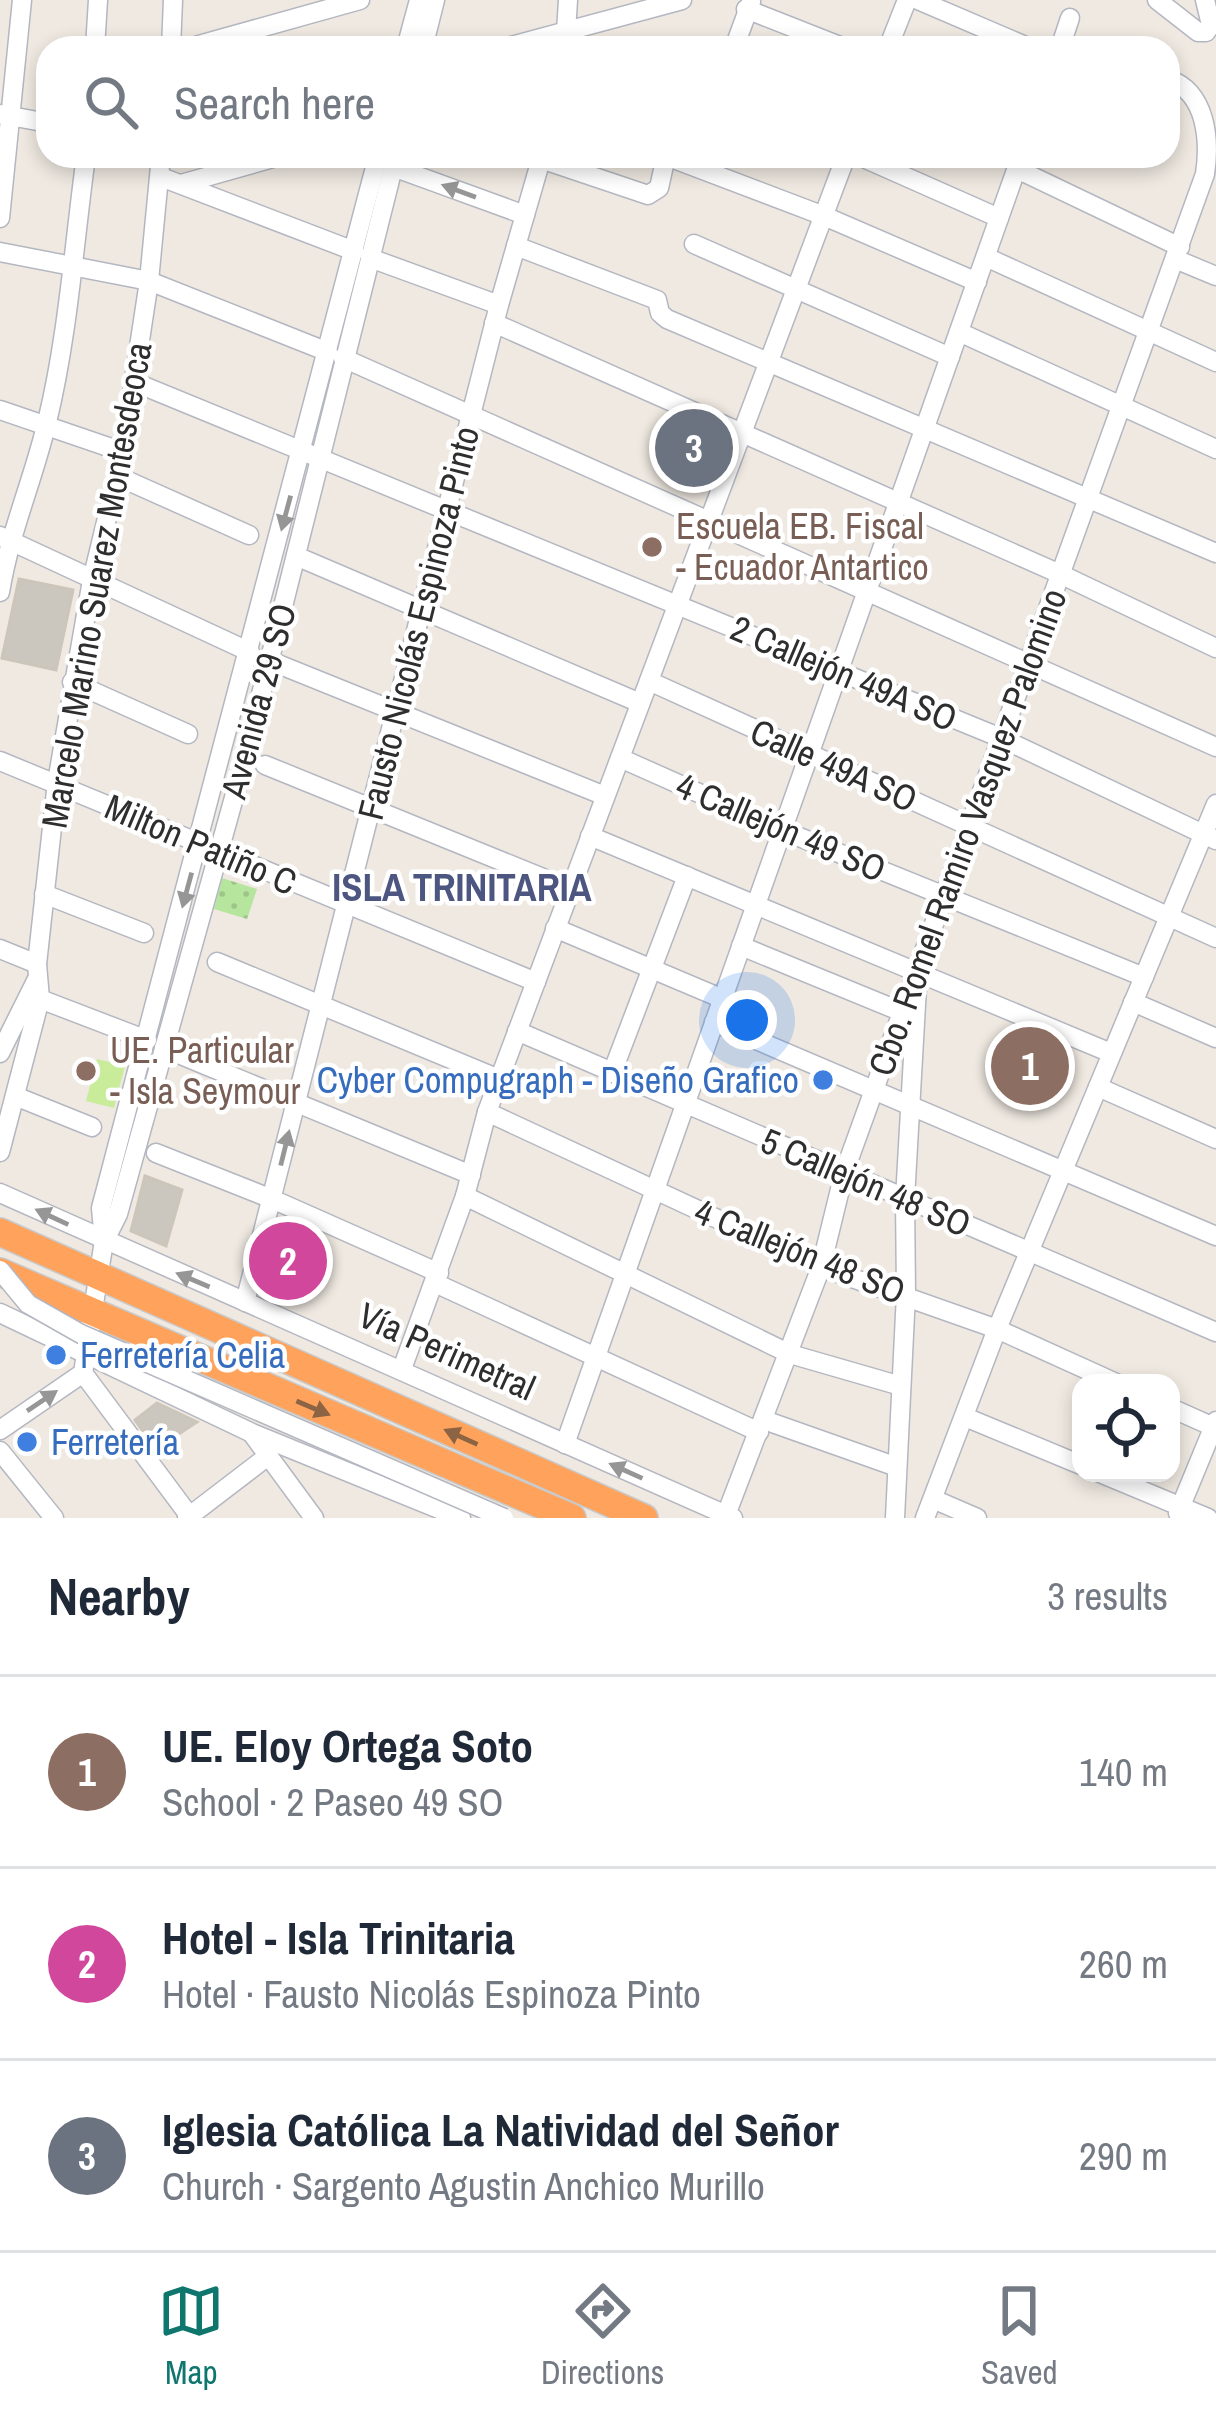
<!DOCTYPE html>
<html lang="en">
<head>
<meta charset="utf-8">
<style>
	:root { --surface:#fff; --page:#f2f2f3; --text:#1f2937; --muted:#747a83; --line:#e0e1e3; --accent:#0f766e }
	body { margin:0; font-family:"Archivo Narrow",sans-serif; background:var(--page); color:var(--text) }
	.controls { position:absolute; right:36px; bottom:36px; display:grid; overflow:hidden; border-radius:24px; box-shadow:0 6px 18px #0003 }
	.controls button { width:108px; height:108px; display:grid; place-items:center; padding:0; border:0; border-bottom:3px solid var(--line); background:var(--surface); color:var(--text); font:60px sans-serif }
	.you { position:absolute; left:747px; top:1020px; width:42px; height:42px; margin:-30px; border:9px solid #fff; border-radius:50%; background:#1a73e8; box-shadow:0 0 0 18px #1a73e833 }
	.badge { display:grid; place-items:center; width:78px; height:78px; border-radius:50%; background:var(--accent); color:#fff; font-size:39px; font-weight:700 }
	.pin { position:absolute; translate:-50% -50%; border:6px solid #fff; box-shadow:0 3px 12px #0006 }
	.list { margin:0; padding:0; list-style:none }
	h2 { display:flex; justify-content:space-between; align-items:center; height:156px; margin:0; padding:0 48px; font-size:51px }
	h2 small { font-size:39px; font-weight:400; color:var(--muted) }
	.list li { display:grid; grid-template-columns:78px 1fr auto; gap:36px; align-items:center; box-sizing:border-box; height:192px; padding:0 48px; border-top:3px solid var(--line) }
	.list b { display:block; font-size:45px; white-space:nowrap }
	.list p { margin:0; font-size:39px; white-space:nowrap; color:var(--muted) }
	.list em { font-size:39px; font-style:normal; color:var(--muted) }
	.icon { flex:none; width:66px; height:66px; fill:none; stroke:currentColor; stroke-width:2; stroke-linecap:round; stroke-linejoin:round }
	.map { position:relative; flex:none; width:1216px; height:1518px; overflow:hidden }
	.search { position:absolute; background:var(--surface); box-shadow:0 6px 18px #0003; left:36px; right:36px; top:36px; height:132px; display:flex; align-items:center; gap:30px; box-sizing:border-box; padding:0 42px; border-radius:36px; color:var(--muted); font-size:45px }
	.sheet { height:732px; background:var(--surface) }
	nav { display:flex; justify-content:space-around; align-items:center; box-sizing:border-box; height:168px; border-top:3px solid var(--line); background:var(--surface); font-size:33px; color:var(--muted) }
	nav a { display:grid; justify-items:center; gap:6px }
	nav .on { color:var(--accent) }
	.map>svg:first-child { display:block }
	.grass { fill:url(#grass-dots) }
	.pitch { fill:#c9ec9a }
	.building { fill:#cbc7bf; stroke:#cbc5ba; stroke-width:3 }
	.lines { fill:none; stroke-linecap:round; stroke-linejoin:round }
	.minor-casing { stroke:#b4b7c1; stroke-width:21 }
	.highway-casing { stroke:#c9c9c9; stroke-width:30 }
	.minor { stroke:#fff; stroke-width:18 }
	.highway { stroke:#ffa35c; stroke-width:27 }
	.minor-bridge-casing { stroke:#b4b7c1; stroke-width:21; stroke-linecap:butt }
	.minor-bridge { stroke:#fff; stroke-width:18 }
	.oneway { fill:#969696 }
	.oneway2 { fill:#8c6343 }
	.education-dot { fill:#8d6e63; stroke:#fff; stroke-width:4.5 }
	.shop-dot { fill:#3f7fe0; stroke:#fff; stroke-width:4.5 }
	.labels { text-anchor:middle; stroke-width:9; stroke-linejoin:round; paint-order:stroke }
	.education-label { font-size:36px; fill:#785e54; stroke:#fff; text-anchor:start }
	.street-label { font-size:36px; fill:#2e2e2e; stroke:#fff }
	.shop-label { font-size:36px; fill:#366cbe; stroke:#fff; text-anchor:start }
	.neighbourhood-label { font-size:39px; font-weight:bold; fill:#4d5680; stroke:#fff }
</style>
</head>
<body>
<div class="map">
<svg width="1216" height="1518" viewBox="0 0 1216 1518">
	<defs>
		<pattern id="grass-dots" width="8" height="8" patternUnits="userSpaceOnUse" patternTransform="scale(3)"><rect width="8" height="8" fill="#b6e59e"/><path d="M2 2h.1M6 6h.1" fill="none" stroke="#9dc588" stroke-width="1.8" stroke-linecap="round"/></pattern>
	</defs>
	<rect width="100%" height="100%" fill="#efe9e1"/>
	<!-- grass -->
	<path class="grass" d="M222,878L257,889L247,919L214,909Z"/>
	<!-- pitch -->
	<path class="pitch" d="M97,1059L125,1066L114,1108L86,1101Z"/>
	<!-- building -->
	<g class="building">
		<path d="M668,419L724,442L712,473L658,451Z"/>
		<path d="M19,579L73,590L56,670L2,658Z"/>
		<path d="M145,1176L182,1190L166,1246L131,1231Z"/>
		<path d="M280,1219L320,1235L295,1301L262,1289Z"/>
		<path d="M157,1403L197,1422L156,1449L135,1420Z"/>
	</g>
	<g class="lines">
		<!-- minor casing -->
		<g class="minor-casing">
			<g id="minor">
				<path d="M918,0L1030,48"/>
				<path d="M1157,0L1198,32H1206L1211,25L1205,0"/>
				<path d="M746,9L845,48"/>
				<path d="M95,48L98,0"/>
				<path d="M171,48L173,0"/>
				<path d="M188,48L360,0"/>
				<path d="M406,48L419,0"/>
				<path d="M423,48L435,0"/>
				<path d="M504,48L682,0"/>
				<path d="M565,48L568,0"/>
				<path d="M734,48L751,2"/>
				<path d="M888,48L907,0"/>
				<path d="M1060,48L1070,18"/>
				<path d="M0,114L48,123"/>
				<path d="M666,156L824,216L977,282"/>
				<path d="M859,156L999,218"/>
				<path d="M541,159L648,195L659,188L666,156"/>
				<path d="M393,167L525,215"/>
				<path d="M1017,169L1180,247"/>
				<path d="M161,177L354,251"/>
				<path d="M181,184L280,156"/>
				<path d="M0,218L22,0"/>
				<path d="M694,244L950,357"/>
				<path d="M516,246L657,300L660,313L667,319L1216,553"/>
				<path d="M0,252L149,281L328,352"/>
				<path d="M986,257L1216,362"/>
				<path d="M370,258L499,305"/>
				<path d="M1175,259L1216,276"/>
				<path d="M494,323L1060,574L1216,648"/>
				<path d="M959,332L1216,449"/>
				<path d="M343,358L1216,747"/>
				<path d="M134,382L1001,738L1216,840"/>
				<path d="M0,410L123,452"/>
				<path d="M117,476L249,535"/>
				<path d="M0,536L250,652"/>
				<path d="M296,556L640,703"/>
				<path d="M0,592C10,531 33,481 47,422C68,336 74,244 86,156"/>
				<path d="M268,660L605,796"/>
				<path d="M649,681L1216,938"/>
				<path d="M72,682L188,734"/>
				<path d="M620,758L782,830L1144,977"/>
				<path d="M0,761L536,982"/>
				<path d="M265,765L570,889"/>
				<path d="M590,836L1111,1053"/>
				<path d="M44,894L144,933"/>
				<path d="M555,928L723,999"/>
				<path d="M741,946L902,1012"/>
				<path d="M0,949L37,964"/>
				<path d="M217,962L499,1079"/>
				<path d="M40,999L147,1040"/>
				<path d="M1133,1002L1216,1038"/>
				<path d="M714,1022L1216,1236"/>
				<path d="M517,1031L1216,1332"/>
				<path d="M164,1048L471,1175"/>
				<path d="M0,1053L37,979"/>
				<path d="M612,1073L687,876"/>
				<path d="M1098,1087L1216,1139"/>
				<path d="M15,1096L92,1127"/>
				<path d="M487,1112L821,1267L997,1329L1116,1383"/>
				<path d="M0,1152L40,999L37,964L57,782L92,580L123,452L149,281L161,156"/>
				<path d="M156,1153L272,1199L439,1273"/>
				<path d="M0,1193L733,1518"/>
				<path d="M465,1196L790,1354L901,1386"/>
				<path d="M105,1240L118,1214L245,758L396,156"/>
				<path d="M435,1283L759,1432"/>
				<path d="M245,1302L499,305L542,156"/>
				<path d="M0,1313L252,1433L461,1518"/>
				<path d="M402,1369L465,1196L487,1112L846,156"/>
				<path d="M83,1373L191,1518"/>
				<path d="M1171,1408L1216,1428"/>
				<path d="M965,1417L1081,1465"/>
				<path d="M764,1420L897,1467"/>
				<path d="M0,1430L83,1373L104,1241L101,1208L378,156"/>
				<path d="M253,1435L314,1518"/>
				<path d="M565,1444L1021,156"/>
				<path d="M0,1451L54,1518"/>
				<path d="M1100,1473L1208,1518"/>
				<path d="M933,1499L977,1518"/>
				<path d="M1178,1513L1216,1421"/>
				<path d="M726,1515L821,1267L844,1173L1205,174C1210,141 1207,92 1168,79"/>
				<path d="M187,1518L268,1456"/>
				<path d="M895,1518L906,1294L905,1199L917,987"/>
				<path d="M925,1518L997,1329L1216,804"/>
			</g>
		</g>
		<!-- highway casing -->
		<g class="highway-casing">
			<g id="highway">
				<path d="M0,1232L644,1518"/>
				<path d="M0,1272L572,1518"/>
			</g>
		</g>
		<!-- minor -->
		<use href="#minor" class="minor"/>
		<!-- highway -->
		<use href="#highway" class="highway"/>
		<!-- minor-bridge casing -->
		<g class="minor-bridge-casing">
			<path id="minor-bridge" d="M0,1270L28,1304L81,1334L504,1518"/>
		</g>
		<!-- minor-bridge -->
		<use href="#minor-bridge" class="minor-bridge"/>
	</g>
	<!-- one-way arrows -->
	<defs><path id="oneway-solid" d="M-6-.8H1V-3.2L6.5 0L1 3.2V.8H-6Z" transform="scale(3)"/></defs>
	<g class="oneway">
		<use href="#oneway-solid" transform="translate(459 191) rotate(-160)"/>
		<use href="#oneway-solid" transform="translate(286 513) rotate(105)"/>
		<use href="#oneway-solid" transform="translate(187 890) rotate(105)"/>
		<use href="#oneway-solid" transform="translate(285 1148) rotate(-76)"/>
		<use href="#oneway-solid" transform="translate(52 1217) rotate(-155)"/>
		<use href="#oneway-solid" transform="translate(193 1280) rotate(-157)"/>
		<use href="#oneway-solid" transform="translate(42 1401) rotate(-34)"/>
		<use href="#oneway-solid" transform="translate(626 1471) rotate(-156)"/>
	</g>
	<g class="oneway2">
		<use href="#oneway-solid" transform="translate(313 1408) rotate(23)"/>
		<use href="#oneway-solid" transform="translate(461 1437) rotate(-156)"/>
	</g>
	<!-- markers -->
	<g class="education-dot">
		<circle cx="652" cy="547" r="12"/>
		<circle cx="86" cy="1071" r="12"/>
	</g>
	<g class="shop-dot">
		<circle cx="823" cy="1080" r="12"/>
		<circle cx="56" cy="1355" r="12"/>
		<circle cx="27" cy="1442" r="12"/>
	</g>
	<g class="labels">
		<!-- education labels -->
		<g class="education-label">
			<text x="676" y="539">Escuela EB. Fiscal<tspan x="676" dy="41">- Ecuador Antartico</tspan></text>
			<text x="110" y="1063">UE. Particular<tspan x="110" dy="41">- Isla Seymour</tspan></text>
		</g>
		<!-- street labels -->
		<g class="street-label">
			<text transform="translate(96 585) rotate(-80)" y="13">Marcelo Marino Suarez Montesdeoca</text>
			<text transform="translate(418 623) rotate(-76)" y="13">Fausto Nicolás Espinoza Pinto</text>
			<text transform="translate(844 673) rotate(23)" y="13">2 Callejón 49A SO</text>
			<text transform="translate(258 701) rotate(-75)" y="13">Avenida 29 SO</text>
			<text transform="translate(834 765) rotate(24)" y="13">Calle 49A SO</text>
			<text transform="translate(781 827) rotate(23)" y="13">4 Callejón 49 SO</text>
			<text transform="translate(967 832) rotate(-70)" y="13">Cbo. Romel Ramiro Vasquez Palomino</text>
			<text transform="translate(201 844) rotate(23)" y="13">Milton Patiño C</text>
			<text transform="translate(866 1182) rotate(23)" y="13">5 Callejón 48 SO</text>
			<text transform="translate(800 1251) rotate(22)" y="13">4 Callejón 48 SO</text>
			<text transform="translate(447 1351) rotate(24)" y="13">Vía Perimetral</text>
		</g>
		<!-- shop labels -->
		<g class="shop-label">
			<text x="799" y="1093" text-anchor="end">Cyber Compugraph - Diseño Grafico</text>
			<text x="80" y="1368">Ferretería Celia</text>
			<text x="51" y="1455">Ferretería</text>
		</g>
		<!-- neighbourhood labels -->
		<g class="neighbourhood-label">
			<text x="462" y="901">ISLA TRINITARIA</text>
		</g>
	</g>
</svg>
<div class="controls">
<button><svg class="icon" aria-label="locate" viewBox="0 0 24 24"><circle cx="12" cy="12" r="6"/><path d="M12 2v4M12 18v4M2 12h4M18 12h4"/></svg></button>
</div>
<div class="you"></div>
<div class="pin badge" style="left:1030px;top:1066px;background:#8d6e63">1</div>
<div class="pin badge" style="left:288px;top:1261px;background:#d1479c">2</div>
<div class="pin badge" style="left:694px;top:448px;background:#6b7280">3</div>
<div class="search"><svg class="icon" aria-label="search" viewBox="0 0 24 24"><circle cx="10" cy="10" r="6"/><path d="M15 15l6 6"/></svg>Search here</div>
</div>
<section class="sheet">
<h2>Nearby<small>3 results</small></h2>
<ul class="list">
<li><span class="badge" style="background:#8d6e63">1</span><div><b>UE. Eloy Ortega Soto</b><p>School · 2 Paseo 49 SO</p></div><em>140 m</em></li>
<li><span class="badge" style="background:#d1479c">2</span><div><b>Hotel - Isla Trinitaria</b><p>Hotel · Fausto Nicolás Espinoza Pinto</p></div><em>260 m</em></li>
<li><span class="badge" style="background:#6b7280">3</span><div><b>Iglesia Católica La Natividad del Señor</b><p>Church · Sargento Agustin Anchico Murillo</p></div><em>290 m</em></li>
</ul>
</section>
<nav>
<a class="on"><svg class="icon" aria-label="map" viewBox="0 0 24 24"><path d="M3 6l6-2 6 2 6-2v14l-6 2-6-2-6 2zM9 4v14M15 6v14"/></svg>Map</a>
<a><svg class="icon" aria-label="directions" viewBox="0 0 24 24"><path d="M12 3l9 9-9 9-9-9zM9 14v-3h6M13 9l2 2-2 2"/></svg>Directions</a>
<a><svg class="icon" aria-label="saved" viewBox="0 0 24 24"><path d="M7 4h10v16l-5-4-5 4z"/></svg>Saved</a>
</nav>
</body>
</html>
